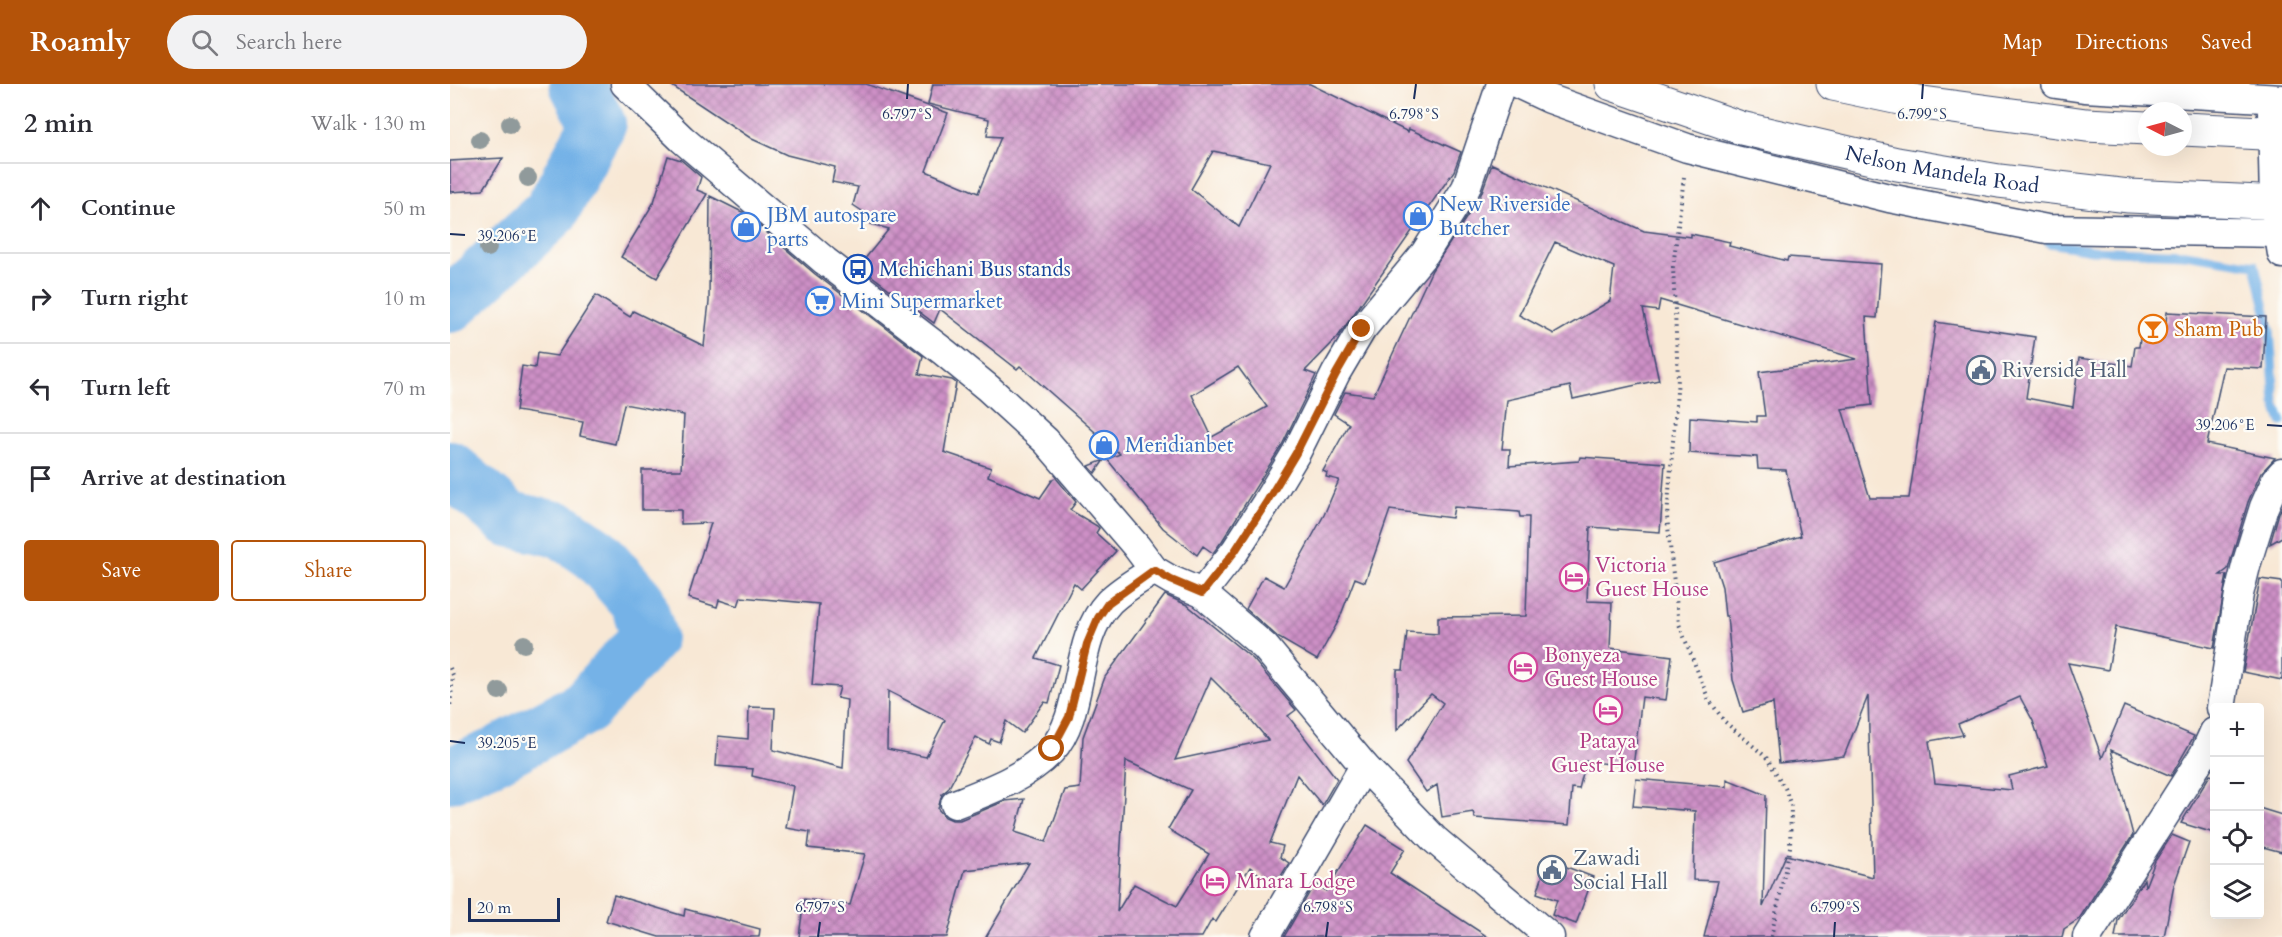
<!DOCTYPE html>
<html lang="en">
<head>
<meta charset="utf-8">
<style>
	:root { --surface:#fff; --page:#f2f2f3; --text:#2b2b33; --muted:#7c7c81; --line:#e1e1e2; --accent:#b45309 }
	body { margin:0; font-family:Cardo,serif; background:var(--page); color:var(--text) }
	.controls { position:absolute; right:18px; bottom:18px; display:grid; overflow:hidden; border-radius:6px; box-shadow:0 6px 24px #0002 }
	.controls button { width:54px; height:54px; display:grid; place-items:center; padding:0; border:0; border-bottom:2px solid var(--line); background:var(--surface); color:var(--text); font:30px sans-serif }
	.compass { position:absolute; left:1688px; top:18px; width:54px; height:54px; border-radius:50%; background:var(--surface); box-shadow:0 6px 24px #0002; rotate:276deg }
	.scale { position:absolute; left:18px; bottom:15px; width:92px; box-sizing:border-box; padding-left:6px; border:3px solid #1b2f5e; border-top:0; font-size:16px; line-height:21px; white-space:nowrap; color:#1b2f5e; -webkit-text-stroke:4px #fdfcf7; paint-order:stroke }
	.stop { position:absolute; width:18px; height:18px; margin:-14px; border:4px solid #b45309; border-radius:50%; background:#fff }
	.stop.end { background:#b45309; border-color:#fff; box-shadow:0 2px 6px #0008 }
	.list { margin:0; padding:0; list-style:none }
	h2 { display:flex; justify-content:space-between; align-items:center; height:78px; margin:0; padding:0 24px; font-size:26px }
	h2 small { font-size:20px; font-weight:400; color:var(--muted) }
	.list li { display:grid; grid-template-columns:39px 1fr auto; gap:18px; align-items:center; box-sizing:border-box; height:90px; padding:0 24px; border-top:2px solid var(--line) }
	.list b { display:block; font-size:22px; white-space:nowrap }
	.list em { font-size:20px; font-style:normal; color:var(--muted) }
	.actions { display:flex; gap:12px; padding:18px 24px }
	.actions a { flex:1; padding:14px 0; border:2px solid var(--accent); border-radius:6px; text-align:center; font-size:21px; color:var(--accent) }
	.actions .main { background:var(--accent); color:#fff }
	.icon { flex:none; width:33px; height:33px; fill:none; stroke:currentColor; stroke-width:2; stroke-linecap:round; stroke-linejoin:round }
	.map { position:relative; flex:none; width:1832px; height:853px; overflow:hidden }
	header { display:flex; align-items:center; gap:36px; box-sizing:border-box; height:84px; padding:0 30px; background:var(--accent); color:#fff }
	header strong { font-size:28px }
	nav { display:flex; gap:33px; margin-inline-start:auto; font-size:21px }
	.search { width:420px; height:54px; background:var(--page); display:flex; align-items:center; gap:15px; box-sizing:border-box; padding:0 21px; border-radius:33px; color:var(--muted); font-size:22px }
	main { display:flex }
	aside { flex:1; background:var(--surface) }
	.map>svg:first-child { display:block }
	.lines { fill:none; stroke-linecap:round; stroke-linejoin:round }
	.stream { stroke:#75b2e7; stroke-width:9 }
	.river { stroke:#75b2e7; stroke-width:56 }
	.building { fill:url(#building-cross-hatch); fill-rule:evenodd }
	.street-casing { stroke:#3c4b70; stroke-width:31 }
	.primary-casing { stroke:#3c4b70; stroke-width:35 }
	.path { stroke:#3c4b70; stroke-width:4; stroke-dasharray:1.5 4.5; stroke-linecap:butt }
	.street { stroke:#fff; stroke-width:28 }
	.primary { stroke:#fff; stroke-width:33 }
	.tree { fill:#909a9b }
	.route { stroke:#b45309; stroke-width:8 }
	.ticks { fill:none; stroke:#1b2f5e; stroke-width:2 }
	.labels { text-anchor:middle; stroke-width:4.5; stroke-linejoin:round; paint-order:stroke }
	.street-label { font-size:21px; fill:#1b2f5e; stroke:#fdfcf7 }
	.shop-label { font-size:21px; fill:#366cbe; stroke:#fdfcf7; text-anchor:start }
	.transit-label { font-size:21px; fill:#164399; stroke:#fdfcf7; text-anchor:start }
	.food-label { font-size:21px; fill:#c56008; stroke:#fdfcf7; text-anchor:start }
	.service-label { font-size:21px; fill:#4e5e75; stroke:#fdfcf7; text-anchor:start }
	.hotel-label { font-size:21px; fill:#b23c85; stroke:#fdfcf7; text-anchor:start }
	.ticks-label { font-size:15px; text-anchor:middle; fill:#1b2f5e; stroke:#fdfcf7; stroke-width:4.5; stroke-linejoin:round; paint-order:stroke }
</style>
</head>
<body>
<header>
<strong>Roamly</strong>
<div class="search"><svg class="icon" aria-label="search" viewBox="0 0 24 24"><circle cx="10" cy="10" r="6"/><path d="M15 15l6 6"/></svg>Search here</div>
<nav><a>Map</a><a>Directions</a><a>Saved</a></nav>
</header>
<main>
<aside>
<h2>2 min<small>Walk · 130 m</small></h2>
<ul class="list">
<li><svg class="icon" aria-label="ahead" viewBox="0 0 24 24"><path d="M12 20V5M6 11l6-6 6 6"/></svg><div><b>Continue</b></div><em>50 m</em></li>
<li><svg class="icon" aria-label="right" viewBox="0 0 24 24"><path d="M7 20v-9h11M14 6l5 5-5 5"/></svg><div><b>Turn right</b></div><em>10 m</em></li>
<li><svg class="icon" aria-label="left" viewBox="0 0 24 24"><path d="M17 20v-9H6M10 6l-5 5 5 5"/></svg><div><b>Turn left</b></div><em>70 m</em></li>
<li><svg class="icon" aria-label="arrive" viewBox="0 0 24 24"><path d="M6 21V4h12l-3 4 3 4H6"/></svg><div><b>Arrive at destination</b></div></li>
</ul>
<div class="actions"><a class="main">Save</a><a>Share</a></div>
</aside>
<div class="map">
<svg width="1832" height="853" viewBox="0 0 1832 853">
	<defs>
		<pattern id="building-cross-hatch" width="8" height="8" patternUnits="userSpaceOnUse" patternTransform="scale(1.5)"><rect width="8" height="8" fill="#ce90c6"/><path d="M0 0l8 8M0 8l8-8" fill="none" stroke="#a676a4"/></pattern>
	</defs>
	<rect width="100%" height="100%" fill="#fdfcf7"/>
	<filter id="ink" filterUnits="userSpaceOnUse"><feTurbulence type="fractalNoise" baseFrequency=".0167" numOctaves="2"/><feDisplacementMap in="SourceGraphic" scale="12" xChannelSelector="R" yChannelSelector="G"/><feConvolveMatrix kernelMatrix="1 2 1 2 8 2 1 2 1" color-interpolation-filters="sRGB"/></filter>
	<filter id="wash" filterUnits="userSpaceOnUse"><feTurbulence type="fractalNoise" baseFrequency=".008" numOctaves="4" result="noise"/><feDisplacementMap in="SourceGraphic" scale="24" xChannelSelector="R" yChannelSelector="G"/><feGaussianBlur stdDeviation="1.35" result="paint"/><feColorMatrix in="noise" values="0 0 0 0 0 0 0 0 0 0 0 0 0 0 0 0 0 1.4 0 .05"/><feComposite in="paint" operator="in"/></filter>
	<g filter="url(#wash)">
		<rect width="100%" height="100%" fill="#f8e8d5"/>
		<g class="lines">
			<!-- stream -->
			<path class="stream" d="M1599,159L1642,166L1735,170L1805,181L1820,245L1825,319L1832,338"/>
			<!-- river -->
			<g class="river">
				<path d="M0,221L101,128L148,40L127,0"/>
				<path d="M0,385L59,435L111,446L147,471L188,518L199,553L135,623L44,672L0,691"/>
			</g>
		</g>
		<g id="blocks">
			<!-- building -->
			<g class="building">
				<path d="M219,0H416L498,29L476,87L528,109L551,53L537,52L539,35L478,20L483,0H860L958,48L959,45L1011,68L1004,87L887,254L855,287L866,291L832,361L772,457L763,469L753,462L747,471L713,444L657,375L670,370L570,282L567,285L490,225L484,239L409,182L439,145L421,140L424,135L403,121L408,103L382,98L385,83L337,71L302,55ZM763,67L820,79L789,143L741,105ZM788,283L817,323L762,353L742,311Z"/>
				<path d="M218,72L231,76L251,93L247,106L257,110L207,194L171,173L204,118Z"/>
				<path d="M53,74L33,106L0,108V77Z"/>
				<path d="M1042,80L1194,147L1241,153V150L1280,158L1279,162L1337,177L1338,173L1431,180L1427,234L1416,233L1422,321L1392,325L1420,414H1459L1486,238L1585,253L1576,314L1623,323L1629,274L1682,282L1685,263H1689L1691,247L1695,248L1696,236L1716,238L1717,228L1816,233L1813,285L1774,283L1757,360L1825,374L1811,389L1798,418L1778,485L1770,491H1777L1764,564L1666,543L1658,586L1618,579L1652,674L1674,622L1744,652L1721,692L1661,666L1683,751L1629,835L1614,845L1612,853H1254L1268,797L1243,796L1245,727L1183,722L1186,695L1277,703V695L1316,711L1313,823L1336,771L1423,793L1418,612L1394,672L1329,679L1323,619L1293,628L1283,596L1277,532H1275L1272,503L1264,478L1351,452L1336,386L1308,385L1307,373L1239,369L1240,333L1307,338V332H1315L1309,288L1407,275L1210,216L1208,227L1193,225L1209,296L1123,315L1120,302L1057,316L1052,365H1060L1059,382L1129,377L1130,373L1215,379L1210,448L1140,443L1137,517L1162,518L1160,564L1222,572L1216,616L1192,613L1183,683L1136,677L1129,705L1122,704L1119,741L1025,734L1023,728L992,733L987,701L976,708L956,679L993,619L981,610L947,646V586H953L957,548L988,550V533L1076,532L1079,433H1070L1069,428L1004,423L1002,434L940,426L915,498L905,494L889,536L867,576L829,554L796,525L814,492L834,503L874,431L889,396L876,393L877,389L873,387L899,340L884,330L895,308L923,312L982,186L1030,113ZM1105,158L1164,183L1160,217L1104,250L1069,231ZM1570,613L1583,637L1598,682L1559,692L1562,706L1485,699L1479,657L1513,651L1508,640Z"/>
				<path d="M260,112L294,129L365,190L473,272L469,290L502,296L506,299L494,368L541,384L538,392L590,414L603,395L606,394L626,418L620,426L647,442L649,444L646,449L666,467L631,505L624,499L586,574L609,581L599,619L594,618L572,649L556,637L549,658L541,655L539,660L526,653L498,705L492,710L488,725L495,733L502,736H510L555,717L574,715L565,748L596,758L615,706L630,704L633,653L655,593L715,511L737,521L803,575L846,626L838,632L887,695L872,721L847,691L820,759L833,762L830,773L839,779L825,802L800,783L766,838L762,835L752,853H536L579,779L515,786L497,853H349L354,815L400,821L415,770L358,764L360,748L336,744L343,702L302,692L303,685L266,682L268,652L298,655L299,623L325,624L323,666L393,684L397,616L387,614L390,603L362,601L369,520L291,513L288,522L269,516L267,523L238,514L261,439L231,440V426H192V386H231L234,331L174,320L165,360L130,352L133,338L66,327L72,282L85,284L87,269L107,272L146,211L180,233L183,227L254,262L259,218ZM761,594L791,624L818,656L725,676ZM438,607L495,636L476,673L437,665ZM676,677L741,706L718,745L759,770L727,822L684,800L667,828Z"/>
				<path d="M654,376L645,389L639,382Z"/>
				<path d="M1832,423V453L1820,460L1829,429Z"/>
				<path d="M1810,495L1832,498V596L1793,588Z"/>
				<path d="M1760,691L1764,692V749L1731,739Z"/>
				<path d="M1809,724L1832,731V768L1809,762Z"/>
				<path d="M917,741L955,765L940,789L1038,853H834L865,799L876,807Z"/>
				<path d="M1722,751L1739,758L1724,801L1714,853H1665L1668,836L1694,795L1695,803L1705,777Z"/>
				<path d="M1098,776L1143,793L1126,840L1102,831L1107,816L1087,809Z"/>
				<path d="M164,811L234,832L235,825L310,845L309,853H209L156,837Z"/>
			</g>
		</g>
	</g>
	<g filter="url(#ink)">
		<use href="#blocks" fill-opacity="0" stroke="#3c4b70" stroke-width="1.5"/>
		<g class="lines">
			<!-- street casing -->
			<g class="street-casing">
				<g id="street">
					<path d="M175,0L232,55L375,177L494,268L538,304L596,357L686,462L704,486L721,496L752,509L815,563L914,682L984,755L1100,853"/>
					<path d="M1068,0L1100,15L1237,64L1439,114L1597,145L1832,149"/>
					<path d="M1606,0L1634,4L1832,15"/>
					<path d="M1822,28L1824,119L1832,170"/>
					<path d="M752,509L785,467L816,419L846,369L886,289L912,245L975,169L1016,104L1051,0"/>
					<path d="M1771,624L1789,510L1797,478L1814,423L1826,396L1832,389"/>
					<path d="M505,720C538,707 575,694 601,667C636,629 622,557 659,518C672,505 689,496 704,486"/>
					<path d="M815,853L914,682"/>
					<path d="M1637,853L1754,670L1764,648"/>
				</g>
			</g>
			<!-- primary casing -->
			<g class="primary-casing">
				<g id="primary">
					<path id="s1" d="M1162,0L1291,44L1447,80L1549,97L1679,112L1832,119"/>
					<path d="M1383,0L1473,19L1636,41L1697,44"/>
					<path d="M1733,45L1832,50"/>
				</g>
			</g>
			<!-- path -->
			<g class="path">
				<path d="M1234,93L1223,183L1228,295L1217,433L1223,490L1229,540L1258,614L1274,637L1316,673L1335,704L1341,722L1340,763L1321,853"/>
				<path d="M0,584L3,591L0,624"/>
			</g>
			<!-- street -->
			<use href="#street" class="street"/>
			<!-- primary -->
			<use href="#primary" class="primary"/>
		</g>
		<!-- trees -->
		<g class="tree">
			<circle cx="60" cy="40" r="9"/>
			<circle cx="30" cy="56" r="9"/>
			<circle cx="78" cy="94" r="9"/>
			<circle cx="38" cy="164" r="9"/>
			<circle cx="74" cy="560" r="9"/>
			<circle cx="49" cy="607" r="9"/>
		</g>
	</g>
	<g class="lines" filter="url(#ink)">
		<!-- route -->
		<path class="route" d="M602,665L619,633L637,560L648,534L658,519L704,486L721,496L752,509L785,467L816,419L846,369L886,290L912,245"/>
	</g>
	<!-- ticks -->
	<path class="ticks" d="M457,15L458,0M964,15L966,0M1472,15L1473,0M0,150L15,151M1817,341L1832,342M0,657L15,659M368,853L370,838M876,853L878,838M1384,853L1385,838"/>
	<!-- icons -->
	<defs>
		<g id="shop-ring" transform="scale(1.5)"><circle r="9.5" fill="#fdfcf7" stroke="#3f7fe0" stroke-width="1.5"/><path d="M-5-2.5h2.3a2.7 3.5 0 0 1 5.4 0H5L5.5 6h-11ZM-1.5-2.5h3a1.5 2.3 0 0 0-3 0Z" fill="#3f7fe0"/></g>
		<g id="bus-ring" transform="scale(1.5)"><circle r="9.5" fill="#fdfcf7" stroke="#1a4fb4" stroke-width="1.5"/><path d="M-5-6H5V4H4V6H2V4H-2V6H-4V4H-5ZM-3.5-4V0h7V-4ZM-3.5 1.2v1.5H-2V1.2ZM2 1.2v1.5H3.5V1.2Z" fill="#1a4fb4"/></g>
		<g id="supermarket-ring" transform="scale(1.5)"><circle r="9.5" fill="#fdfcf7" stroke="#3f7fe0" stroke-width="1.5"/><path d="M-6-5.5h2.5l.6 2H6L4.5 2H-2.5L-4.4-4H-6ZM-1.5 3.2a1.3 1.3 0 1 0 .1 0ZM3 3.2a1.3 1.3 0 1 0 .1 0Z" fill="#3f7fe0"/></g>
		<g id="bar-ring" transform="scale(1.5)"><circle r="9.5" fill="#fdfcf7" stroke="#e8710a" stroke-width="1.5"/><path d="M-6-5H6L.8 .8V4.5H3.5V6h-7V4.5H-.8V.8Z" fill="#e8710a"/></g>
		<g id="civic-ring" transform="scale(1.5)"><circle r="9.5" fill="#fdfcf7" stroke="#5c6f8a" stroke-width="1.5"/><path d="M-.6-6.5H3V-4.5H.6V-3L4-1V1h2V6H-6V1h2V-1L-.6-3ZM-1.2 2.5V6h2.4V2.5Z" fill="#5c6f8a"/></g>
		<g id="hotel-ring" transform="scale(1.5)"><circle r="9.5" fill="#fdfcf7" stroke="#d1479c" stroke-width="1.5"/><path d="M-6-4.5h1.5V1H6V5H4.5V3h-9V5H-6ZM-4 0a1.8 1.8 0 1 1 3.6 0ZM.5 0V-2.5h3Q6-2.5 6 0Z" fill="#d1479c"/></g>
	</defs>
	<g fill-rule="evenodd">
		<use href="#shop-ring" x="968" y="132"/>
		<use href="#shop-ring" x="296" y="143"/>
		<use href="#bus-ring" x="408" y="185"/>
		<use href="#supermarket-ring" x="370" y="217"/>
		<use href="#bar-ring" x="1703" y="245"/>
		<use href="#civic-ring" x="1531" y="286"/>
		<use href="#shop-ring" x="654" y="361"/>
		<use href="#hotel-ring" x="1124" y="493"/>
		<use href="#hotel-ring" x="1073" y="583"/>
		<use href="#hotel-ring" x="1158" y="626"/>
		<use href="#civic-ring" x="1102" y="786"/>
		<use href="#hotel-ring" x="765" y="797"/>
	</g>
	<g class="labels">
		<!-- street labels -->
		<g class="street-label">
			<text dy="7" stroke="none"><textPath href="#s1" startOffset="342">Nelson Mandela Road</textPath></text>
		</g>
		<!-- shop labels -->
		<g class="shop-label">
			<text x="989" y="127">New Riverside<tspan x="989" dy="24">Butcher</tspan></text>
			<text x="317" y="138">JBM autospare<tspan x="317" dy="24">parts</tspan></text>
			<text x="391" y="224">Mini Supermarket</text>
			<text x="675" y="368">Meridianbet</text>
		</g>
		<!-- transit labels -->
		<g class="transit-label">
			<text x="429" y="192">Mchichani Bus stands</text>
		</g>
		<!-- food labels -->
		<g class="food-label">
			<text x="1724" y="252">Sham Pub</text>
		</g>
		<!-- service labels -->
		<g class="service-label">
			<text x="1552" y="293">Riverside Hall</text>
			<text x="1123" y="781">Zawadi<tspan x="1123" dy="24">Social Hall</tspan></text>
		</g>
		<!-- hotel labels -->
		<g class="hotel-label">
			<text x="1145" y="488">Victoria<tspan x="1145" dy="24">Guest House</tspan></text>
			<text x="1094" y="578">Bonyeza<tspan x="1094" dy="24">Guest House</tspan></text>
			<text x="1158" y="664" text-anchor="middle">Pataya<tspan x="1158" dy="24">Guest House</tspan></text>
			<text x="786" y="804">Mnara Lodge</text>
		</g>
	</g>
	<g class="ticks-label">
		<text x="457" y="35">6.797°S</text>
		<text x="964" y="35">6.798°S</text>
		<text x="1472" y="35">6.799°S</text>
		<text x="57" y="157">39.206°E</text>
		<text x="1775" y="346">39.206°E</text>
		<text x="57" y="664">39.205°E</text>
		<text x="370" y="828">6.797°S</text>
		<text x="878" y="828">6.798°S</text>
		<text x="1385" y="828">6.799°S</text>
	</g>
</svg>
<div class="controls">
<button>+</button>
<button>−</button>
<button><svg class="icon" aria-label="locate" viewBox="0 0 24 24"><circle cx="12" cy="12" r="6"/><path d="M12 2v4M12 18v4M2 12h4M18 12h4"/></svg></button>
<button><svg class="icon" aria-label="layers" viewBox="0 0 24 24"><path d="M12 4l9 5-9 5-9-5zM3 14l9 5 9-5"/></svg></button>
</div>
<svg class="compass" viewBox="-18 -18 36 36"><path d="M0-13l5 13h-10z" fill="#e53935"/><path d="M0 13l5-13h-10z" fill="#7c7c81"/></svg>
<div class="scale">20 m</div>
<div class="stop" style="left:602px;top:665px"></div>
<div class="stop end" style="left:912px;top:245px"></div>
</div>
</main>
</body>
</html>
